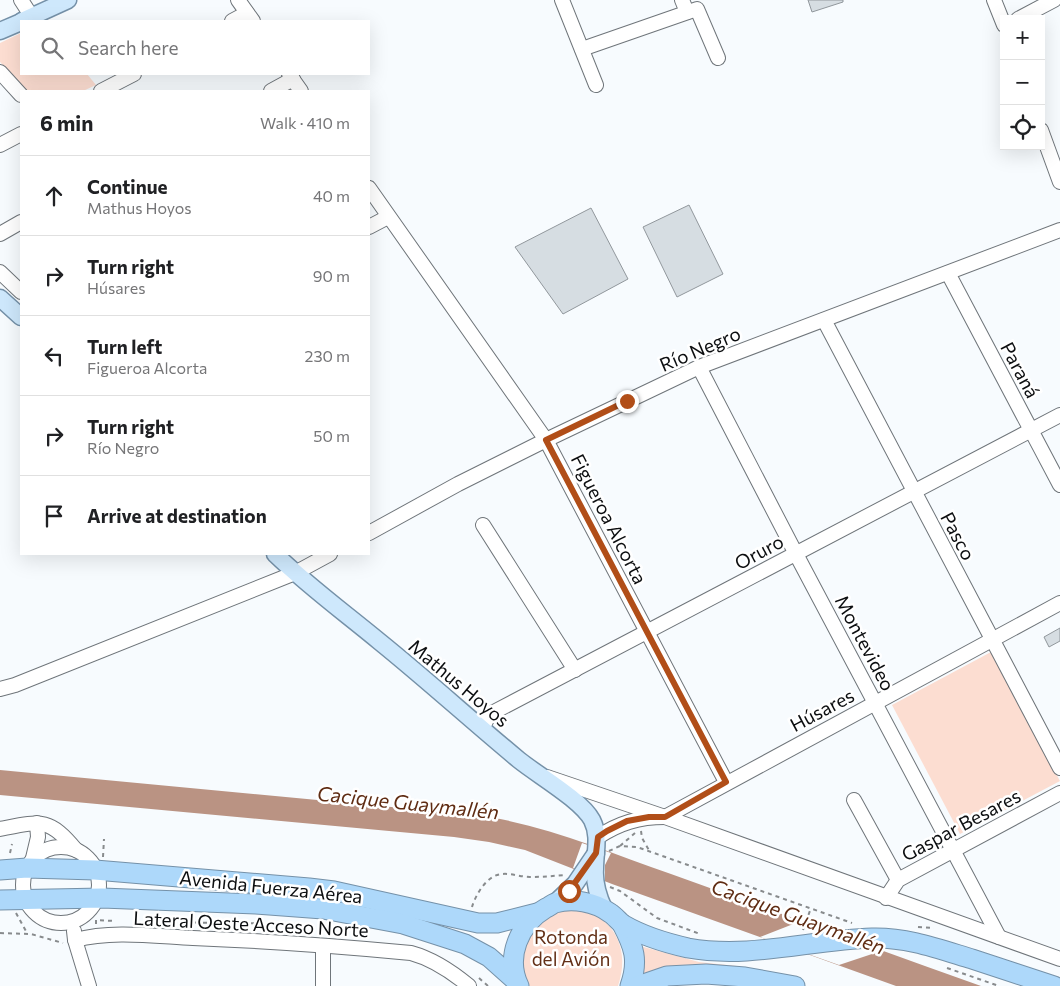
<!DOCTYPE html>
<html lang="en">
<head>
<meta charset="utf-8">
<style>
	:root { --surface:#fff; --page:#f6f6f6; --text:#202124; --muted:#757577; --line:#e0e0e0 }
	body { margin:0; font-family:Commissioner,sans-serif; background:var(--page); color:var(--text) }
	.controls { position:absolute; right:15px; top:15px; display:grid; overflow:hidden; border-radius:0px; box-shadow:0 5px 20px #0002 }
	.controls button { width:45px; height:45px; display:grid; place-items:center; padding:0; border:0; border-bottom:1px solid var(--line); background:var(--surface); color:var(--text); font:25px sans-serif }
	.stop { position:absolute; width:15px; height:15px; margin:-11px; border:4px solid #b14e18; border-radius:50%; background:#fff }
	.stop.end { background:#b14e18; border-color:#fff; box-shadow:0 1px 5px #0008 }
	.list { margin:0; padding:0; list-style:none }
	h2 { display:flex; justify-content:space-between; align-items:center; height:65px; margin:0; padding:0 20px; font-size:21px }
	h2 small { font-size:16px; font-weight:400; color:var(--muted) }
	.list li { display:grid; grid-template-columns:32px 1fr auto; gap:15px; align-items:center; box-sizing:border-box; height:80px; padding:0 20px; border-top:1px solid var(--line) }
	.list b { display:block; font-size:19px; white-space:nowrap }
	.list p { margin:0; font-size:16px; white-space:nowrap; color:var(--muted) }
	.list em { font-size:16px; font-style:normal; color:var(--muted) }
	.icon { flex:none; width:28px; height:28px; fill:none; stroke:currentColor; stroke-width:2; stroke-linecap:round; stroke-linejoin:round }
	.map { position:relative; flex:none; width:1060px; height:986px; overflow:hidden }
	.search { position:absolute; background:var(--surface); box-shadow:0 5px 20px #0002; left:20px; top:20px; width:350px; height:55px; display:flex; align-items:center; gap:12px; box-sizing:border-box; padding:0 18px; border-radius:0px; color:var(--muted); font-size:19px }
	.panel { position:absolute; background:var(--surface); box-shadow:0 5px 20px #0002; left:20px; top:90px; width:350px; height:465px; border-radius:0px }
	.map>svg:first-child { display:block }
	.green { fill:#fcddd1 }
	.water { fill:#ba9383 }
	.pier { fill:#f7fbfe }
	.building { fill:#d6dde2; stroke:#91979c }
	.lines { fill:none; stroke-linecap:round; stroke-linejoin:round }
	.minor-casing { stroke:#6f757a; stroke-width:16 }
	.major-casing { stroke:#7591a8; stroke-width:19 }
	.highway-casing { stroke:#7591a8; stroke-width:21 }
	.path { stroke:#888b8d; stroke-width:2; stroke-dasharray:4 4; stroke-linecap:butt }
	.minor { stroke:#fff; stroke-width:14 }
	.major { stroke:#cee8fc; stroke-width:16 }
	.highway { stroke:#add8fa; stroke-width:19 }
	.route { stroke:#b14e18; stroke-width:6 }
	.labels { text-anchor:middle; stroke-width:5; stroke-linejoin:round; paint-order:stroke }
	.street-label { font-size:19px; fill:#0c0e10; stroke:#fff }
	.park-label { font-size:19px; fill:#633017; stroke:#fff }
	.water-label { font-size:20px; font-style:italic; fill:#5f2c13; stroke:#fff }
</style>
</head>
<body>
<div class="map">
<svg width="1060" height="986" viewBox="0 0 1060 986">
	<rect width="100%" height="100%" fill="#f7fbfe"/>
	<!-- green -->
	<g class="green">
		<path d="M21,33V74H87L96,85L83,91H26L0,62V43Z"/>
		<path d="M991,652L1060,781L960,834L892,705Z"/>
		<path d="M560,910C567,910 574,909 580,910C617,918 630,953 618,986H524L521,945L529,928Z"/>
		<path d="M640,946L699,962L737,966L667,971L638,980Z"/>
	</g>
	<!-- water -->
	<path class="water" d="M0,770L476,815C543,824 608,852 671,874C775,911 878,950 981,986H896L612,884L525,850L489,842L454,837L0,795Z"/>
	<!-- pier -->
	<g class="pier">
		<path d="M582,843L611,853L605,865V881L573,868Z"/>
		<path d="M801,921L823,930L881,951L839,965L760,937Z"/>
	</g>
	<!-- building -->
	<g class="building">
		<path d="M808,0H843V2L812,12Z"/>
		<path d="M689,205L723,274L677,297L643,227Z"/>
		<path d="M591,208L628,279L563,314L515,247Z"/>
		<path d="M1060,628V641L1049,647L1044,637Z"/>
	</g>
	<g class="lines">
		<!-- minor casing -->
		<g class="minor-casing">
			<g id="minor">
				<path d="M21,0L32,17"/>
				<path d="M238,0L253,21"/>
				<path d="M562,0L596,85"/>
				<path d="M682,0L687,12"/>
				<path d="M994,0L1004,25"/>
				<path d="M1018,19L1054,0"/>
				<path d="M232,21L247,13"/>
				<path d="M582,49L697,9L718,58"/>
				<path d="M0,72L21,95"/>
				<path d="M289,74L301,91"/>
				<path d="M101,91L134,74"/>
				<path d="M271,91L293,79"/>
				<path d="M1041,130L1060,182"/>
				<path d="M0,145L21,134"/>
				<path d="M369,188L546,440L726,782"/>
				<path d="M369,227L388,217"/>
				<path d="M0,234L21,222"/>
				<path d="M0,272L21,292"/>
				<path d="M948,273L1060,485"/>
				<path d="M824,320L1060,768"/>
				<path d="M699,367L796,554L999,937"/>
				<path d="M483,525L575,670"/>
				<path d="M369,533L458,484L546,440L699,367L1060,230"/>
				<path d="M0,689L15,685L295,573L330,554"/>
				<path d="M482,729L487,719L492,713L1060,415"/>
				<path d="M547,777L665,817L1060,959"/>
				<path d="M854,800L898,880"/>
				<path d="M0,829C40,821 49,817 76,850"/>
				<path d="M598,837C619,823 639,817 665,817L1060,603"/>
				<circle cx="61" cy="885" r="38"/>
				<path d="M33,858L38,837L37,823"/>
				<path d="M886,898L898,880L1060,793"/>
				<path d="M74,931L75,940L89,986"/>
				<path d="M75,940C112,930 154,936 193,938C266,941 338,946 411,953C433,959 451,971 469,986"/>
				<path d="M323,986V946"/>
			</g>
		</g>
		<!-- major casing -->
		<g class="major-casing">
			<g id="major">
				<path d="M22,21L68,0"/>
				<path d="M0,31L21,22"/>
				<path d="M0,298L21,317"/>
				<path d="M275,554C308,586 345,613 380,642C427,680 472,721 519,760C539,776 581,800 592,820C600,836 595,851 595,869C594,883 598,896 604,909"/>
				<path d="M555,903L575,884L596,853"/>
			</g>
		</g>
		<!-- highway casing -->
		<g class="highway-casing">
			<g id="highway">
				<path d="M0,870L27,868L95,870L309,888L334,891L478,923H497L537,913"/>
				<path d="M0,900L102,898L256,904L323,909L403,924L465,944L489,957L516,981"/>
				<path d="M622,924C634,947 639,960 630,986"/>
				<path d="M519,986C505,957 519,924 546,908C549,907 552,904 555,903C573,898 595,902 610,913C615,916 619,922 624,925C643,936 666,943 688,948C750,959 810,940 872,938C907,937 939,949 972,959C999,968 1027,977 1054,986"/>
				<path d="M638,986L667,976L706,974L745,977L795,986"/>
			</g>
		</g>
		<!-- path -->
		<g class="path">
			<path d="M641,831L642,838L650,852"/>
			<path d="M620,846L635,833"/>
			<path d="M609,851L620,846L637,847L852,923"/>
			<path d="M10,853L12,844"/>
			<path d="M103,857L104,839"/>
			<path d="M610,887L620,891L657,918L700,934"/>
			<path d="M472,907C476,894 487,875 502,874C511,873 521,877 530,877C542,877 553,876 565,875"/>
			<path d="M16,913L27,933"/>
			<path d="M155,922L303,924"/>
			<path d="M96,924V920L115,921"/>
			<path d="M918,927L934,928"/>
			<path d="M803,930L811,908"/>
			<path d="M0,933L31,934L63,943"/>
			<path d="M947,968L999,986"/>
			<path d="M479,978L488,986"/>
		</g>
		<!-- minor -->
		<use href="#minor" class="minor"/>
		<!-- major -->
		<use href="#major" class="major"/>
		<!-- highway -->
		<use href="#highway" class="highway"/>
	</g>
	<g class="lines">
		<!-- route -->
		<path class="route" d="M569,891L596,853L598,837L607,831L627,821L649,817H665L726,782L546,440L627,401"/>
	</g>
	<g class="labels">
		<!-- street labels -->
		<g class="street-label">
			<text transform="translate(700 349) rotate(-23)" y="7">Río Negro</text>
			<text transform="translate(1020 370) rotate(62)" y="7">Paraná</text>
			<text transform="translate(609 519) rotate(63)" y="7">Figueroa Alcorta</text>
			<text transform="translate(958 536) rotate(62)" y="7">Pasco</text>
			<text transform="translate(759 552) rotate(-28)" y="7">Oruro</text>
			<text transform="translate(865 643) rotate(62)" y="7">Montevideo</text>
			<text transform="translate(459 683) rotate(40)" y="7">Mathus Hoyos</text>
			<text transform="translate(822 710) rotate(-28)" y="7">Húsares</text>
			<text transform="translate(961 825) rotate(-28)" y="7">Gaspar Besares</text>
			<text transform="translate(271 887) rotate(6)" y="7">Avenida Fuerza Aérea</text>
			<text transform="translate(251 924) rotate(3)" y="7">Lateral Oeste Acceso Norte</text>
		</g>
		<!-- park labels -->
		<g class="park-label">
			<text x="571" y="944">Rotonda<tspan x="571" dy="22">del Avión</tspan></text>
		</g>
		<!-- water labels -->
		<g class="water-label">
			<text transform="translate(408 803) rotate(6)" y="7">Cacique Guaymallén</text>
			<text transform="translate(798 917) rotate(20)" y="7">Cacique Guaymallén</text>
		</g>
	</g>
</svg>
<div class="controls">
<button>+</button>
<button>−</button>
<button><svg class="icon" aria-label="locate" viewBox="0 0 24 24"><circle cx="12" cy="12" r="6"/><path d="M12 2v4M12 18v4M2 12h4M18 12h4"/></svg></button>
</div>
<div class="stop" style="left:569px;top:891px"></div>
<div class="stop end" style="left:627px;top:401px"></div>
<div class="search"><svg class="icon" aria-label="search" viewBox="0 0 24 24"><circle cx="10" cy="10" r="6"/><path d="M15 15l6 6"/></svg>Search here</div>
<section class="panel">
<h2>6 min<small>Walk · 410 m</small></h2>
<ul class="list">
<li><svg class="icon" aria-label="ahead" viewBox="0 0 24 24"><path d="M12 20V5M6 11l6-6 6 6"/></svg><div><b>Continue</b><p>Mathus Hoyos</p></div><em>40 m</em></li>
<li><svg class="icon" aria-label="right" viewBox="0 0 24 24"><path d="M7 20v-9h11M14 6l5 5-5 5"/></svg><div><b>Turn right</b><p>Húsares</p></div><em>90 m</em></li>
<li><svg class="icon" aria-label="left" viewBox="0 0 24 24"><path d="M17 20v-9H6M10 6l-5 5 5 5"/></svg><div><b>Turn left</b><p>Figueroa Alcorta</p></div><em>230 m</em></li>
<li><svg class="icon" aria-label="right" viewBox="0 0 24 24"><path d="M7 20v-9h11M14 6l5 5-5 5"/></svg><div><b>Turn right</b><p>Río Negro</p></div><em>50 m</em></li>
<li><svg class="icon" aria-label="arrive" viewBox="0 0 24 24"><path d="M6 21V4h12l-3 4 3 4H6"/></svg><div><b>Arrive at destination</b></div></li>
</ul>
</section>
</div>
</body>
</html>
